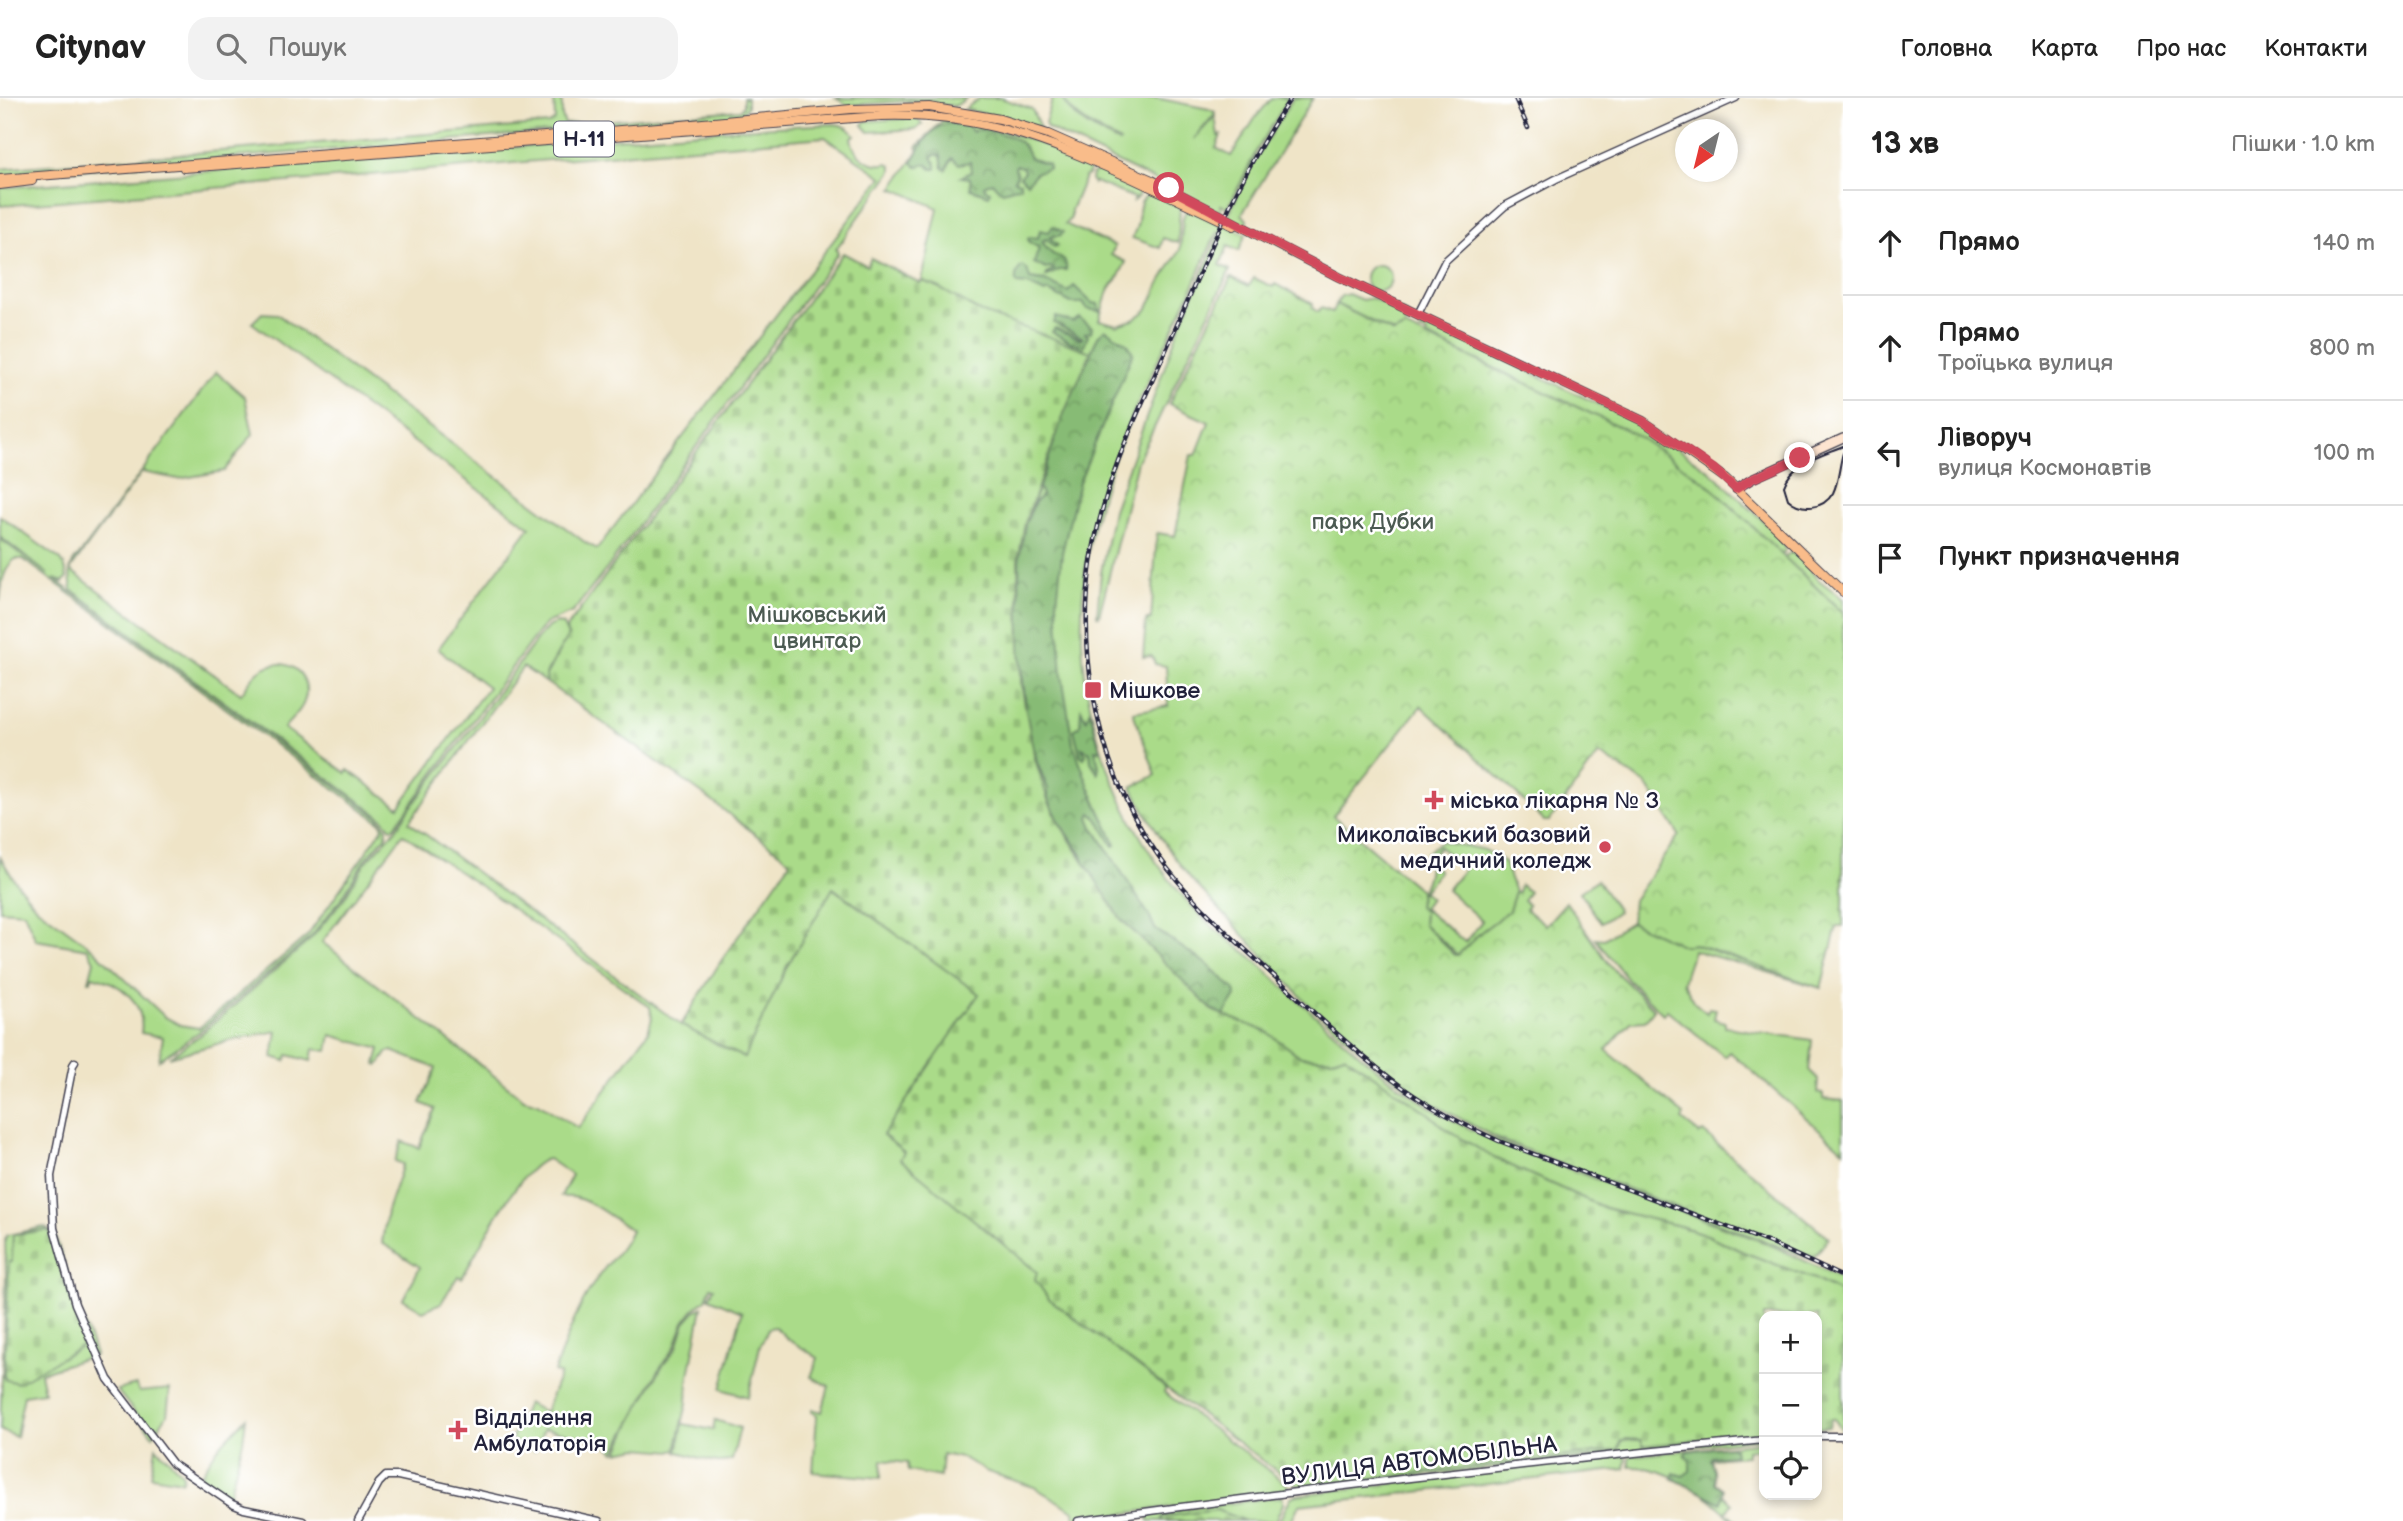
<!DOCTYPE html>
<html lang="uk">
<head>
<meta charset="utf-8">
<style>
	:root { --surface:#fff; --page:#f2f2f2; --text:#222; --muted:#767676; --line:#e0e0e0 }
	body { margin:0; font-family:"Balsamiq Sans",sans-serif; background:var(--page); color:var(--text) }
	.controls { position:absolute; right:21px; bottom:21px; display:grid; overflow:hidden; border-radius:14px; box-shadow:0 4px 10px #0003 }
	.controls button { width:63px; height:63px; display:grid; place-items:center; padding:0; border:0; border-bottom:2px solid var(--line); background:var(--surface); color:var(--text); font:35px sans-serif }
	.compass { position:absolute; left:1675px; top:21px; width:63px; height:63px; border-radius:50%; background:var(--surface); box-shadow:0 4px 10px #0003; rotate:215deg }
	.stop { position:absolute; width:21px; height:21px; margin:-16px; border:5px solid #d1495b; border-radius:50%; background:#fff }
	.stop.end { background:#d1495b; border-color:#fff; box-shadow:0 2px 7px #0008 }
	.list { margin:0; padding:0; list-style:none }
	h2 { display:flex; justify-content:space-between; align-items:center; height:91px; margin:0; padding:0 28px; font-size:30px }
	h2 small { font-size:23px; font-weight:400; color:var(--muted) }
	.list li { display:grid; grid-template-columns:46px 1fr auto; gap:21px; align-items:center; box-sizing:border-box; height:105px; padding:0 28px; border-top:2px solid var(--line) }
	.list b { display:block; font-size:26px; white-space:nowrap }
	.list p { margin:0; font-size:23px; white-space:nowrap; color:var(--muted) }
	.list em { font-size:23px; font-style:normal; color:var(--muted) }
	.icon { flex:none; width:38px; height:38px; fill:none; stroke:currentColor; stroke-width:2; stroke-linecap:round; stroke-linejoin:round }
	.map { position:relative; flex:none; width:1843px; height:1423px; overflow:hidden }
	header { display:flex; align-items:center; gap:42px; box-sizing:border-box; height:98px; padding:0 35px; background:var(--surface); border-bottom:2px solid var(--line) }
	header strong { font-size:33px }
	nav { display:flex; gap:38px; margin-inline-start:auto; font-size:24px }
	.search { width:490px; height:63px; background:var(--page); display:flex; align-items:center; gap:18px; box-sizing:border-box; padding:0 24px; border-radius:21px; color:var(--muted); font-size:26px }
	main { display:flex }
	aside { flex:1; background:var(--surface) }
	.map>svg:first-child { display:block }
	.grass { fill:#aadb89; stroke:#667e62; stroke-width:2; fill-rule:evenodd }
	.forest { fill:url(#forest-crowns); stroke:#546e58; stroke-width:2 }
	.cemetery { fill:url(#cemetery-stones); stroke:#667e62; stroke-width:2 }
	.park { fill:url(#park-crowns); stroke:#667e62; stroke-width:2 }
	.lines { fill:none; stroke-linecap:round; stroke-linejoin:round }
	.tertiary-casing { stroke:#413f50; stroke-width:9 }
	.secondary-casing { stroke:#413f50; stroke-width:10 }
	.primary-casing { stroke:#413f50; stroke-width:10 }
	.tertiary { stroke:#fff; stroke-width:6 }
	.secondary { stroke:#fde4d0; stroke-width:7 }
	.primary { stroke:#f9bc8a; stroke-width:8 }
	.tram { stroke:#22223b; stroke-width:2 }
	.rail-casing { stroke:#22223b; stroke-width:4.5 }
	.rail { stroke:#fff; stroke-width:2; stroke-dasharray:5; stroke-linecap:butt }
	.route { stroke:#d1495b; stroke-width:9 }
	.poi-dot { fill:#d1495b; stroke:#fff; stroke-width:2.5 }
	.labels { text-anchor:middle; stroke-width:5; stroke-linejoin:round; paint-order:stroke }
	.shield { fill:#fff; stroke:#646476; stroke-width:2 }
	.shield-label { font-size:21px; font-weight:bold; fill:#22223b }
	.park-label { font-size:23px; fill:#4b5a52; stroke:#fff }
	.poi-label { font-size:23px; fill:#22223b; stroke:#fff; text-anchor:start }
	.street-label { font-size:23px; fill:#22223b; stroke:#fff }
</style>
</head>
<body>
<header>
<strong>Citynav</strong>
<div class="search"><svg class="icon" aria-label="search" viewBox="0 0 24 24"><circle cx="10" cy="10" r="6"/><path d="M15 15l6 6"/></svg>Пошук</div>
<nav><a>Головна</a><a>Карта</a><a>Про нас</a><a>Контакти</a></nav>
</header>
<main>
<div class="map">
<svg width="1843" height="1423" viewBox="0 0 1843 1423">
	<defs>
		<pattern id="forest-crowns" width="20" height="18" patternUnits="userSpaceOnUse" patternTransform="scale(1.75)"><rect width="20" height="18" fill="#87bb75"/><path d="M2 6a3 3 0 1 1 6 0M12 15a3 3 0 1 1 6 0" fill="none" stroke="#6e9861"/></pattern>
		<pattern id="cemetery-stones" width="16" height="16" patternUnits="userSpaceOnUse" patternTransform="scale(1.75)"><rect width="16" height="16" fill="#aadb89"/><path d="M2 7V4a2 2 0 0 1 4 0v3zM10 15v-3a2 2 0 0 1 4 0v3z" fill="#92bc77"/></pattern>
		<pattern id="park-crowns" width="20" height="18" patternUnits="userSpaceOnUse" patternTransform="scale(1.75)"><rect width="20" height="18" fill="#aadb89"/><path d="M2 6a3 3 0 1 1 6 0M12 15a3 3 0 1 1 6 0" fill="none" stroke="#92bc77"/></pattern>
	</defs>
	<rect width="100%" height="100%" fill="#fff"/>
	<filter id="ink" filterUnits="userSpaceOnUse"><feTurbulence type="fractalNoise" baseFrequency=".0143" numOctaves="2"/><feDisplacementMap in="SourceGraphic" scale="14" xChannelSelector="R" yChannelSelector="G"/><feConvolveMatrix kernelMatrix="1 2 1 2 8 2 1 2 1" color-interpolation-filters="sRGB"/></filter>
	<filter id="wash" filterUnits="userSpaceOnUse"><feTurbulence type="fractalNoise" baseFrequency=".00686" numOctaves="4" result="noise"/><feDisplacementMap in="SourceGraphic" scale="28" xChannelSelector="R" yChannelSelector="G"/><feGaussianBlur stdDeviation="1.57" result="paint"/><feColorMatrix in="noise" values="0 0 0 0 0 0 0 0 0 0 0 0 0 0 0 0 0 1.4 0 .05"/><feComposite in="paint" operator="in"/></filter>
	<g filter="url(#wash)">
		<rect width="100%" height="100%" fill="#efe4c7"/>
		<!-- grass -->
		<g class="grass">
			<path d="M554,0H562V18L565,26L740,12L743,8V0H747V9L739,19L0,78V71L549,26L555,22Z"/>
			<path d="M836,0H967L955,8L910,3L847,7Z"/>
			<path d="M980,0H1001L1032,11L1040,30L965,11Z"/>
			<path d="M1053,0H1062C1072,22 1098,34 1119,45L1120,44C1100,32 1074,22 1063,0H1156L1209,11L1215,14L1214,17L1194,41L1215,18L1218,38L1221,37L1216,50L1231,58L1256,19L1272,0H1289L1257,52L1228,110L1221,107V112L1224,116L1047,30L1045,25Z"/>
			<path d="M1293,0H1313L1242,116L1247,122L1246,125L1258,132L1257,135L1228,118L1251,68Z"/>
			<path d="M917,20L922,26L917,31L869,34L863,27L866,23Z"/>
			<path d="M943,22L984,26L1085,61L1089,71L1088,77L1085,79L1071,112V120L1065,126L1115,148L1111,157L1126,164L1117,182L1109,190L1099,222L1117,227L1133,222L1147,212L1159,187L1180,152L1183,120L1187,109L1246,136L1239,153L1228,148L1220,167L1230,172L1154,330L1137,363L1099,518L1097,517L1101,475L1113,412L1178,232L1220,134L1218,133C1206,155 1198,180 1186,204C1145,291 1097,376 1085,474C1069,598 1113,728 1201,818C1216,833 1233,845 1250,858C1266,872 1281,887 1297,901C1345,943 1391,988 1447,1019C1492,1044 1542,1061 1590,1079C1650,1101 1710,1124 1769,1146L1843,1181V1196L1814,1181L1743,1154L1707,1137L1683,1129L1604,1110L1496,1061L1444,1030L1429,1016L1344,957L1333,961L1301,959L1267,934L1213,913L1120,820L1058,723L1048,702L1035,661L1021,586L1018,463L1025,425L1039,389L981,214L922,182L938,110L893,90L919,52L917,49Z"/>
			<path d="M834,26C843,27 851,31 855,37L851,40C853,58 873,70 888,65L892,68V73L836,151L838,155L608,469L573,514L546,525L535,538L394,730H391L381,719L72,492C69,475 68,466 81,455L216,274L245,299L253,336L224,373L178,381L142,374L70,472L241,596C248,587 252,577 262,571C287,556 314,577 304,604C300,615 290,622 284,630L346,675L348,672L399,709L488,589L438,551L530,429L252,225L262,215L277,216L586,445L597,451L882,79L825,39L0,108V90L739,31Z"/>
			<path d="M1100,71L1137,88C1141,94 1139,100 1133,103L1134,100L1095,84L1093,86L1091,82L1092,76Z"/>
			<path d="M1155,93L1179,106L1180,110L1178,145L1163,140L1160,150L1132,140C1134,135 1138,128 1138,122C1139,109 1140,98 1155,93Z"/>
			<circle cx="1378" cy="180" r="13"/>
			<path d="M1348,196L1362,202L1372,200L1407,216L1405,229L1395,235L1336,206L1341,198Z"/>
			<path d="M1428,226L1641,326L1710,373L1784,442L1785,453L1782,457L1709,387L1633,335L1426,238L1427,235L1420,232L1422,227Z"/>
			<path d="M0,418L61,462L65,469L67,480L63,484L54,481L378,719L387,730L386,738L364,763L343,798L312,838L199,934L159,962L163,939L141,935C146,903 119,884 92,878L91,883H89L94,863L88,851L36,842L24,814L0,812V759L15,783L36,809L92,850L165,919L180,927L199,930L308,837L383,730L381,725L23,461H15C2,472 2,487 0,503V441L48,476L0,439Z"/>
			<path d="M1792,454C1808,460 1808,474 1820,483C1828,489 1835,494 1843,501V515L1784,459Z"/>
			<path d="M558,525L563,527L568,538L546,576L547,585L523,569L409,724L681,927L744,960L787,868L832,790L980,896L883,1037L905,1054L901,1061L1037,1174L1166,1291L1164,1294L1288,1387L1289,1393L1075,1422L1074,1413L1034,1389L985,1373L965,1361L942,1356L940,1379L908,1373L907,1365L882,1362L881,1380L813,1374L817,1317L812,1314V1311L822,1314L829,1288L811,1279L818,1260L788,1241L775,1229L769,1230L760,1248L748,1299L721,1291L742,1214L709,1200L714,1190L711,1189L706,1201L694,1211L684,1224L675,1248L660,1270L615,1354C605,1341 562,1335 544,1331L535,1353L511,1342L527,1305L545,1314L560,1276L554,1274C565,1244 577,1211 594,1185C606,1165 622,1154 631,1132C614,1121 596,1106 577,1100C571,1098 567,1100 561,1098L572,1077L548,1061C521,1065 477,1154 462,1180L458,1178L441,1205L423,1213L403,1201L420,1169L382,1145L387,1113L403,1066L395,1063L402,1043L419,1050L435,1011L421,1005L436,970L392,953L388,954L379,967L376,966L380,951L331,937L328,953L313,951L311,963L288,957L286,963L273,959L277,933L228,943L169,959L200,937L310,842L345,799L365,765L395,733L409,712L475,626L538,540L549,528ZM403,736L491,795L650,909L652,920L648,934L578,1030L538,1005L524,1001L322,844Z"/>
			<path d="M1441,743L1485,752L1504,764L1515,794L1509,813L1481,834L1458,857L1423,826L1424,813L1418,808C1421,784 1434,781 1426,755ZM1439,749L1465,770L1447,792L1482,823L1465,844L1423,810L1430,800L1423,794L1439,773L1432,766L1431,760Z"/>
			<path d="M1597,782L1618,813L1601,825L1580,794Z"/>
			<path d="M1631,824L1684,848L1694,846L1821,890L1693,852L1683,884L1696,906L1707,915L1709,910L1716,911L1714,921L1725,924V929L1812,942L1809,972L1818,981L1817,995L1823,996V1001L1843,1003V1052L1730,954L1725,959L1667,912L1663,916L1629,883L1595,840L1604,841Z"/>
			<path d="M44,1129L54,1135L95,1257L40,1275L44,1294L24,1297L16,1339L0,1332L6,1178L5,1142L7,1137ZM46,1132L51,1136L56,1157L86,1245L9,1164H12L13,1137Z"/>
			<path d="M702,1209L688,1283L687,1305L676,1352L673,1353L638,1350L618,1354L630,1327L661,1270L677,1249L685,1224L695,1213Z"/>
			<path d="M136,1287L139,1294L170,1291L167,1317L153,1338L117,1292Z"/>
			<path d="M246,1320L243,1343L228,1401L201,1381L200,1378L217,1351Z"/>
			<path d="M715,1322L740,1330L732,1362C716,1369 693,1356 677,1354L683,1326L713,1332Z"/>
			<path d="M1764,1335V1340L1303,1391L1300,1389L1619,1352L1621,1344L1626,1341L1641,1342L1643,1348Z"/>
			<path d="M1764,1344V1351L1747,1352V1358L1711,1361L1714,1388L1732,1406L1726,1414L1737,1423H1733C1710,1396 1667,1368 1630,1369V1358Z"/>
			<path d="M156,1349L183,1376L182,1383L151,1378Z"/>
			<path d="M1622,1358L1627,1360L1625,1371L1299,1407L1291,1423H1279L1291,1399L1296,1397Z"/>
			<path d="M1283,1398V1406L1275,1423H1245L1216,1412L1162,1419V1423H1149L1148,1418L1150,1416Z"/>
		</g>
		<!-- forest -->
		<g class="forest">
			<path d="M949,25L968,28L973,34L977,31C999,36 1022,35 1030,60L1048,66L1049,70L1037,74L1027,85L1020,78L1024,73L1023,70L1017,67L1015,69L1017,77L1014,82L1020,84V88L1003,93L998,91L992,84L984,88L985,91L990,93L989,97L971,91L970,80L961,79L971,74L970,64L959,66L952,60L946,72L943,70L941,58L936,56L932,59L936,66V71H932L926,66L917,69L912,64C922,48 929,29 949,25Z"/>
			<path d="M1053,128L1063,134L1061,137L1049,139L1058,148L1054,149L1046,141L1042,143C1045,147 1049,154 1053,156C1061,161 1068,161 1066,172H1059L1046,179L1047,176L1054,171L1051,169L1046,171L1034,165L1039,150L1029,144L1028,141L1029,139L1038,140L1040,132L1049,134Z"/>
			<path d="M1022,168L1027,171L1030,181L1045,183L1068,194L1074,188L1092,205L1098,206L1100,213L1087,211L1083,205H1071L1048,193L1045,195L1028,187L1017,186C1014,182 1017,172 1022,168Z"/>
			<path d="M1056,219L1073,224L1079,220L1092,229L1091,234L1085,235L1088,238L1083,249L1085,254L1077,252L1079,246L1072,245L1052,234L1055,230L1078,240H1083L1054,225Z"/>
			<path d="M1105,231L1128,246L1133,255L1079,384L1062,455L1057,505L1062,577L1073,646L1090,691L1116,747L1113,748C1106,738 1101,722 1091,715L1089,719L1093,729L1150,819L1155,831L1208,867L1235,892L1236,898L1224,917L1213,912L1190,893L1120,820L1086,769L1082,757L1059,723L1048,700V691L1037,664L1027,620L1020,552L1019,462L1025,426L1035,404L1042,397L1039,389L1064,315L1098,238Z"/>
			<path d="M1081,611L1086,621L1090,612L1100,652H1095L1099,667L1098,675L1091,664L1090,654L1082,650L1086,657L1084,660L1080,657L1074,632L1080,628Z"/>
			<path d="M1729,1348L1734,1350L1735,1357L1712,1359L1711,1362L1714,1372L1715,1385L1723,1391L1721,1405L1672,1380L1674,1375L1683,1378L1690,1373V1363L1685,1357L1687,1353Z"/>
		</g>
		<!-- cemetery -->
		<g class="cemetery">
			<path d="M843,155L867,168L871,160L920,185L922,183L934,187L980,214L1091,254L1064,315L1025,425L1018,463L1021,586L1035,661L1048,702L1058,723L1120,820L1213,913L1267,934L1301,959L1333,961L1344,957L1429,1016L1444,1030L1496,1061L1605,1110L1683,1129L1707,1137L1743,1154L1814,1181L1843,1196V1333L1834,1321H1831L1829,1329L1817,1330V1218H1764V1335L1643,1348L1641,1342L1626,1341L1621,1344L1619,1352L1300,1389L1264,1364L1048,1200L1035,1181L1037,1174L900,1061L904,1054L883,1037L979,896L833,790L787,868L744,960L681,927L721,863L789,766V762L704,697L547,585L546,577L568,538L566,531Z"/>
			<path d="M47,1132L51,1136L56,1157L86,1245L18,1285L6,1282L4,1278L9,1164H12L13,1137Z"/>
			<path d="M1216,1412L1245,1423H1162V1419Z"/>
		</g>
		<!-- park -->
		<path class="park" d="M1231,179L1249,188L1254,180L1273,189L1275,186L1313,206L1312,210L1318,214L1321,210L1332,214L1336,206L1394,235L1405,229L1633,335L1709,387L1843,515V828H1837L1821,890L1694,846L1684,848L1631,824L1633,802L1679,737L1646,686L1599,656L1549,723H1544L1506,686L1421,608L1333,718L1420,792L1418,808L1424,813L1423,826L1455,857H1458L1481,834L1509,813L1515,794H1518L1520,787L1529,794L1523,802L1528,807L1526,811L1546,827L1566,804L1612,870L1654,911L1645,923L1631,924L1606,952L1684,1017L1682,1022L1700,1036L1703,1034L1829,1140L1812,1161L1500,1042L1425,1002L1386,974L1309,907L1192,782C1168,753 1149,722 1132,689L1156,677L1133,614L1168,608L1166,568L1155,566L1152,558L1143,559L1146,522H1151L1157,435L1175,438L1191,357H1196L1209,324L1169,306Z"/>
	</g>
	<g filter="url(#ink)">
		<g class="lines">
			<!-- tertiary casing -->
			<g class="tertiary-casing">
				<g id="tertiary">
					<path d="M1418,216L1445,163L1505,108L1556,81L1736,0"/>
					<path d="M75,964L73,967L51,1078L54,1130L75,1206L108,1281L173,1366L232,1406L244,1411L303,1423"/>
					<path d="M1817,1338H1843"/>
					<path d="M358,1423L379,1385L386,1378H398L599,1423"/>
					<path d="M1078,1423C1306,1391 1535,1364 1764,1342"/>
				</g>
			</g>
			<!-- secondary casing -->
			<g class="secondary-casing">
				<path id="secondary" d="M1736,391L1752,381L1843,340"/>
			</g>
			<!-- primary casing -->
			<g class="primary-casing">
				<g id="primary">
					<path d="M184,70L881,18C979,15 1044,41 1131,80C1165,96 1199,111 1233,128"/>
					<path d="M0,81L671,28L851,11L929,9L1000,21L1048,36L1152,82L1339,179L1643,323L1725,380L1843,494"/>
					<path d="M0,87L32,83"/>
				</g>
			</g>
			<!-- tertiary -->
			<use href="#tertiary" class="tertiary"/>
			<!-- secondary -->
			<use href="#secondary" class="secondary"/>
			<!-- primary -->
			<use href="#primary" class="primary"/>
			<!-- tram -->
			<path class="tram" d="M1843,348C1822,357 1792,364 1784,388L1788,401C1801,413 1823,412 1833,395C1839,383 1839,368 1843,355"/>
			<!-- rail casing -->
			<g class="rail-casing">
				<g id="rail">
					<path d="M1291,0C1240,73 1208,158 1172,238C1148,294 1119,350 1103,409C1068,531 1090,668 1168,771C1202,814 1244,850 1284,887C1323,923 1362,960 1405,991C1434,1012 1466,1028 1499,1043L1770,1145L1843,1179"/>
					<path d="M1515,0L1528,30"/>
				</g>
			</g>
			<!-- rail -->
			<use href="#rail" class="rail"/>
		</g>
	</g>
	<g class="lines" filter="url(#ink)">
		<!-- route -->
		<path class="route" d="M1169,90L1339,179L1643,323L1714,371L1736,391L1752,381L1800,360"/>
	</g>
	<!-- markers -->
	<g class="poi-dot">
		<rect x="1084" y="583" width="18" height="18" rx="3.5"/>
		<path d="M1430.5 691.5h7v7h7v7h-7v7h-7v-7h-7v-7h7z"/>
		<circle cx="1605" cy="749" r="7"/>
		<path d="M454.5 1321.5h7v7h7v7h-7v7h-7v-7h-7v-7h7z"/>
	</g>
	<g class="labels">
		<!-- shield labels -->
		<rect class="shield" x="554" y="23.5" width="60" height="35" rx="5"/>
		<g class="shield-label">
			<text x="584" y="48">Н-11</text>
		</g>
		<!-- park labels -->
		<g class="park-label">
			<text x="1373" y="431">парк Дубки</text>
			<text x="817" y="524">Мішковський<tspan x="817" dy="26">цвинтар</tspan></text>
		</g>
		<!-- poi labels -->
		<g class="poi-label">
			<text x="1109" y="600">Мішкове</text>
			<text x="1450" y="710">міська лікарня № 3</text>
			<text x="1591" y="744" text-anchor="end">Миколаївський базовий<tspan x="1591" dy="26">медичний коледж</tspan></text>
			<text x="474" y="1327">Відділення<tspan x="474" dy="26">Амбулаторія</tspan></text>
		</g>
		<!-- street labels -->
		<g class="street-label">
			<text transform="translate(1419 1362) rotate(-7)" y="8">ВУЛИЦЯ АВТОМОБІЛЬНА</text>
		</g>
	</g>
</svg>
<div class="controls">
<button>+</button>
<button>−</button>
<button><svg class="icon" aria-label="locate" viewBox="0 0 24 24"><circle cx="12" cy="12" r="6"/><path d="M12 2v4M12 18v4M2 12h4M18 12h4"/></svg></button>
</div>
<svg class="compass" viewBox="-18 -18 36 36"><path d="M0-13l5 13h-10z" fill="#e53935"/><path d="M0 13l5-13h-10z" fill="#767676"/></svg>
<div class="stop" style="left:1169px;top:90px"></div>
<div class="stop end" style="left:1800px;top:360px"></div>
</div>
<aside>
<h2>13 хв<small>Пішки · 1.0 km</small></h2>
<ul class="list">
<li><svg class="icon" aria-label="ahead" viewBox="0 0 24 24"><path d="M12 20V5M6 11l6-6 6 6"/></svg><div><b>Прямо</b></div><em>140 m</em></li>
<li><svg class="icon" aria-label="ahead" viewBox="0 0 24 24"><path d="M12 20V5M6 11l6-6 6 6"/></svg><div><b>Прямо</b><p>Троїцька вулиця</p></div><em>800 m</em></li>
<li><svg class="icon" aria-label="left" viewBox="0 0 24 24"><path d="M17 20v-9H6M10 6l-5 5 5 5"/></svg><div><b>Ліворуч</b><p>вулиця Космонавтів</p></div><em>100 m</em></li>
<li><svg class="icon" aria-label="arrive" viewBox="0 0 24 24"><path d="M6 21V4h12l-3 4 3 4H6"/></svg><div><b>Пункт призначення</b></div></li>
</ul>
</aside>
</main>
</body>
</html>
